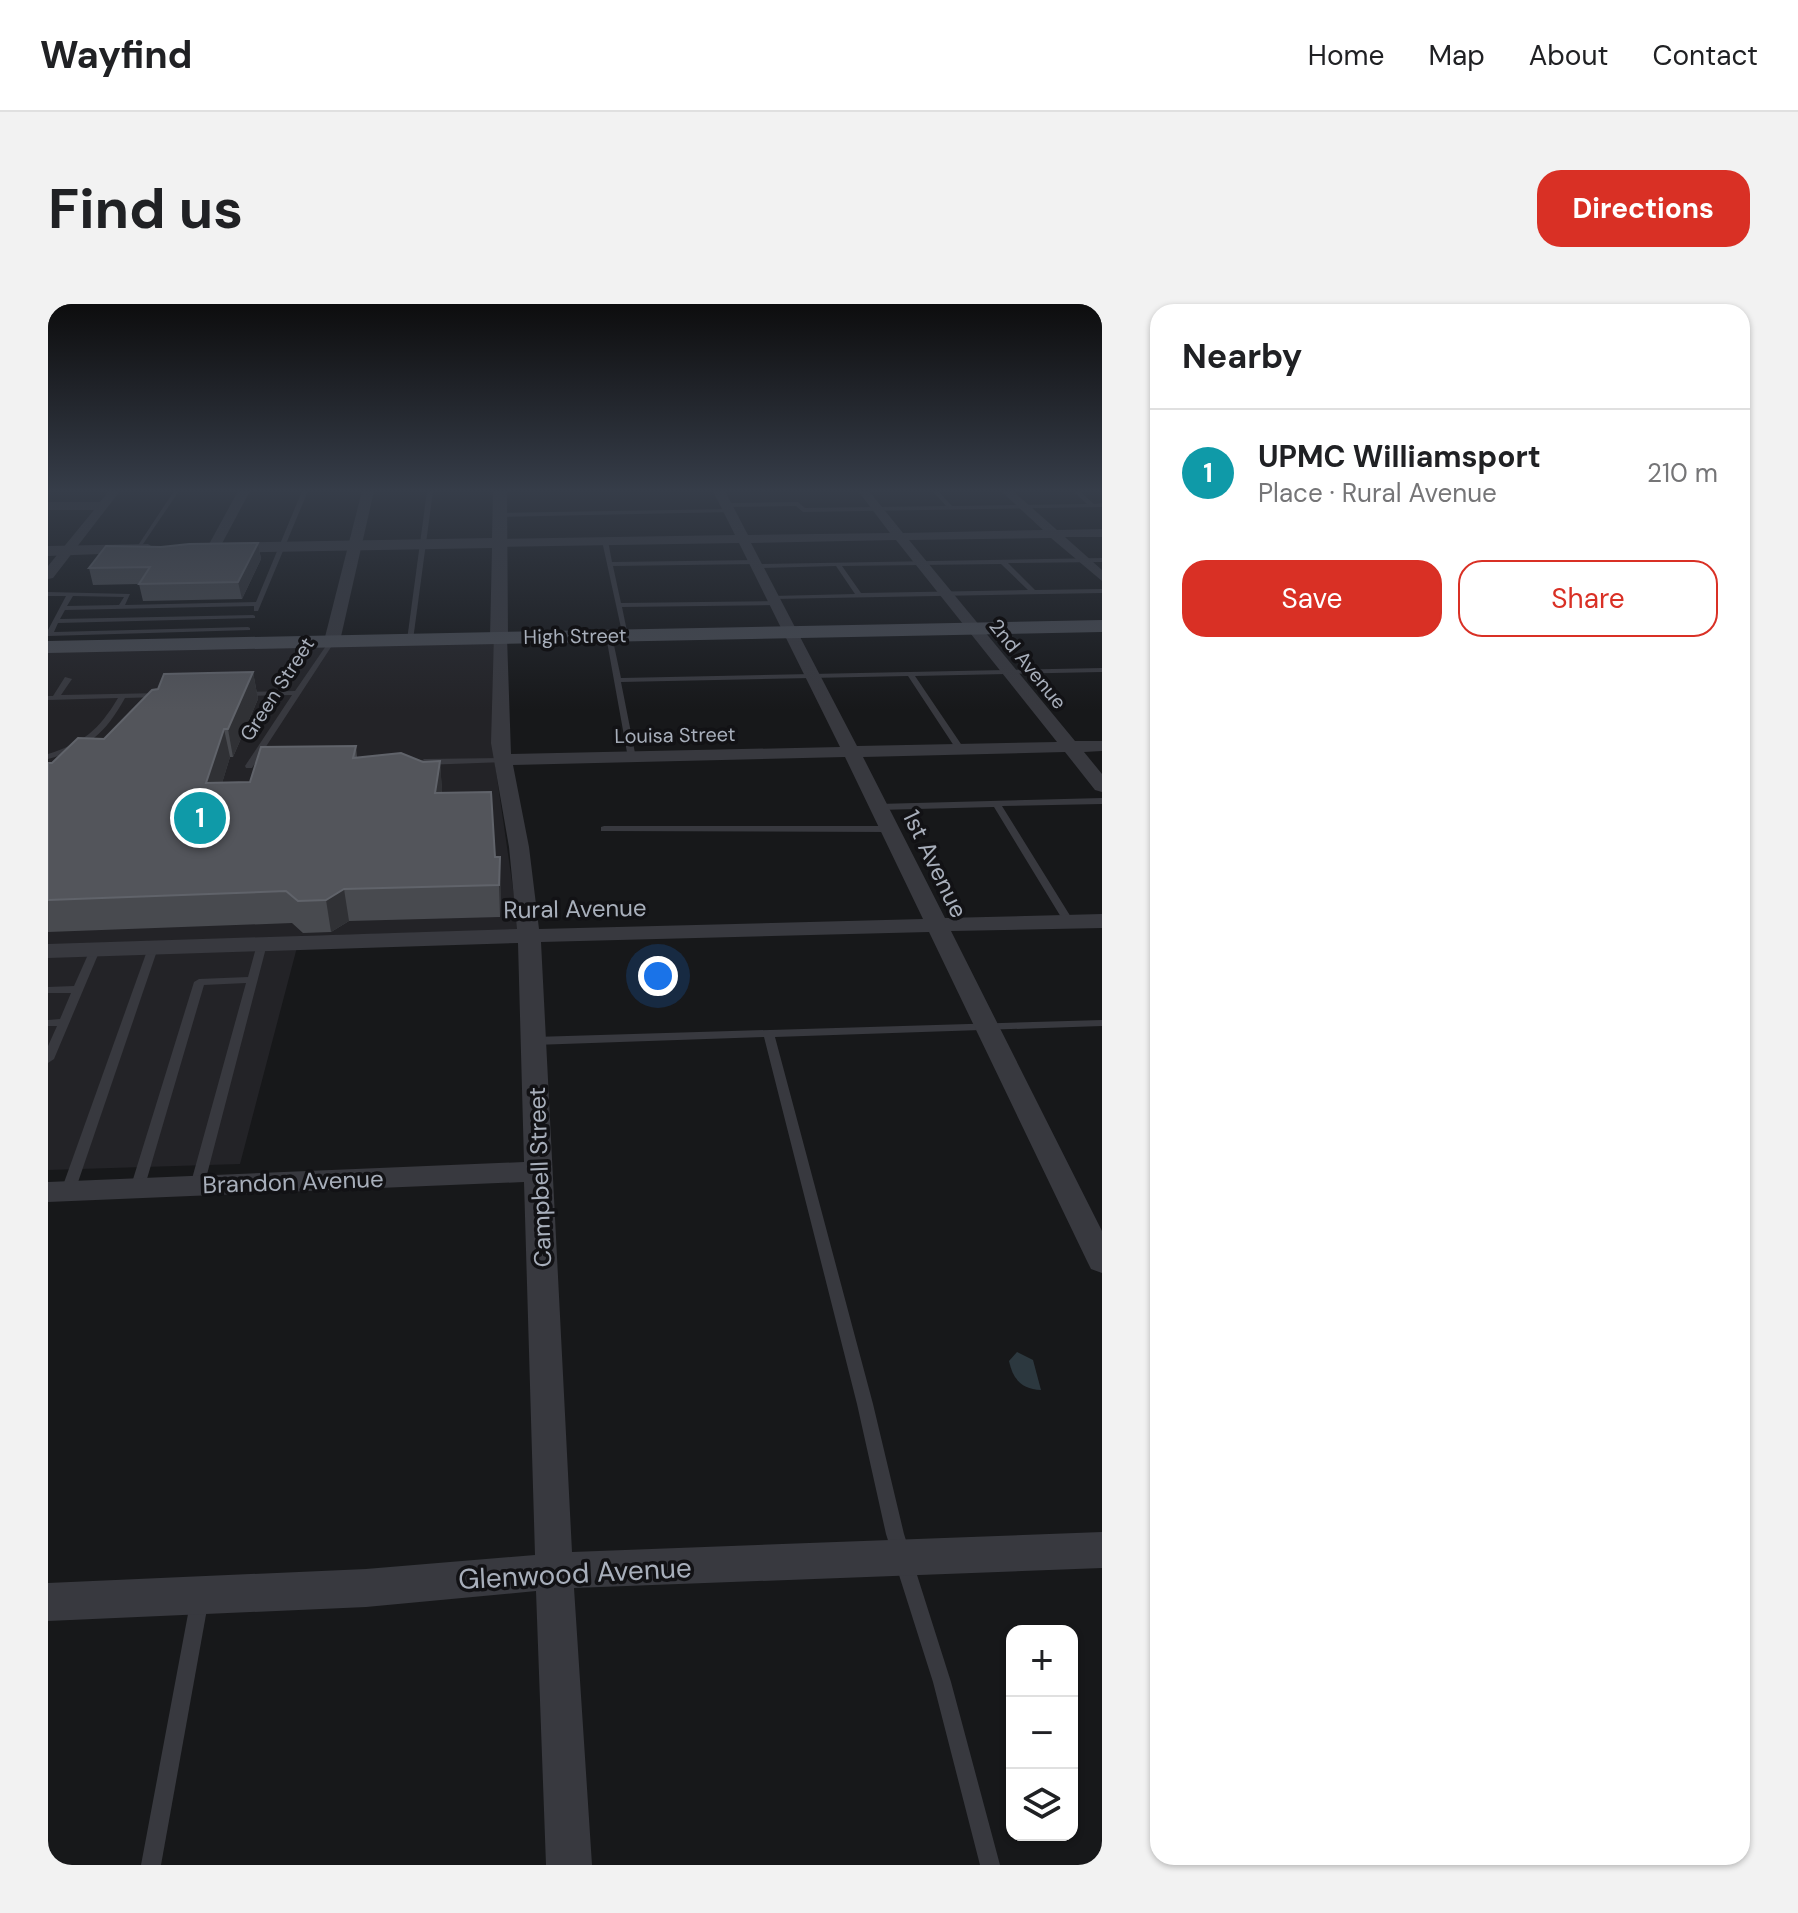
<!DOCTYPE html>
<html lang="en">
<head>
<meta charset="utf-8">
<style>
	:root { --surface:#fff; --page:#f2f2f2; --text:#202124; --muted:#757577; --line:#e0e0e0; --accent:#d93025 }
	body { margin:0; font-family:"DM Sans",sans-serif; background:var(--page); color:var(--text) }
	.controls { position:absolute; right:24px; bottom:24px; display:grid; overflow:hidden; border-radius:16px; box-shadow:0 2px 6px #0004 }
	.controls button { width:72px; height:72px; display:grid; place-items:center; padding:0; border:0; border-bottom:2px solid var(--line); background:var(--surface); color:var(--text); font:40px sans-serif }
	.you { position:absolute; left:610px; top:672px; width:28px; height:28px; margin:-20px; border:6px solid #fff; border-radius:50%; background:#1a73e8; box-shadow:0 0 0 12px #1a73e833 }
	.badge { display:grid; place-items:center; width:52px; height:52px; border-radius:50%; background:var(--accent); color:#fff; font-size:26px; font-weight:700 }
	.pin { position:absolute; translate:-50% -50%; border:4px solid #fff; box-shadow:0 2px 8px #0006 }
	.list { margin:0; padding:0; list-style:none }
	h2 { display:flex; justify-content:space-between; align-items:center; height:104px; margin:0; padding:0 32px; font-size:34px }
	h2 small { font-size:26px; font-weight:400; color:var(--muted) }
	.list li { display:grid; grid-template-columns:52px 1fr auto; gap:24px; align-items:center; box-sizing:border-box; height:128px; padding:0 32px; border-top:2px solid var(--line) }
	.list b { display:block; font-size:30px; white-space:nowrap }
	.list p { margin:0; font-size:26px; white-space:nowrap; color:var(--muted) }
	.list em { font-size:26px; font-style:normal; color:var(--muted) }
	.actions { display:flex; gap:16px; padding:24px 32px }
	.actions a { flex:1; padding:18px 0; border:2px solid var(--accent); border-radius:24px; text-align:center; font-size:28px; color:var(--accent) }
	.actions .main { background:var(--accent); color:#fff }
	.icon { flex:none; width:44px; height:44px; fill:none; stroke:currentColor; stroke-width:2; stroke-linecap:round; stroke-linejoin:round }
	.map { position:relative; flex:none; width:1054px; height:1561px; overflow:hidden; border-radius:24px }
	header { display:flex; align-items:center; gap:48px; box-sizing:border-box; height:112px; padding:0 40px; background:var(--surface); border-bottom:2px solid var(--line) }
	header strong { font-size:38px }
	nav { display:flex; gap:44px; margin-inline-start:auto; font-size:28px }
	.intro { display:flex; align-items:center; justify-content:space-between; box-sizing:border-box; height:192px; padding:0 48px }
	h1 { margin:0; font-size:56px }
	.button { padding:20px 36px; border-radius:24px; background:var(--accent); color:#fff; font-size:28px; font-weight:700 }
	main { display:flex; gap:48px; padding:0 48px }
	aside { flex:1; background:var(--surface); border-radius:24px; box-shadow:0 2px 6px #0004 }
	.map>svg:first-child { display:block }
	.built { fill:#232327 }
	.water { fill:#2c383f }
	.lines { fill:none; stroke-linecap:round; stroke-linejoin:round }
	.service { fill:#38393f; fill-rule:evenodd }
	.minor { fill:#38393f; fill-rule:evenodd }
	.tertiary { fill:#38393f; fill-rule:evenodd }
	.secondary { fill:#464950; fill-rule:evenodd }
	.wall { fill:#484a4f }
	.shaded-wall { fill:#303135 }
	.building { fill:#53555b; stroke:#60636a; stroke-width:2 }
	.labels { text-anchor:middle; stroke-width:7; stroke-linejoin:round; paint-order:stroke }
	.far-street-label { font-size:20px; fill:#a8afbb; stroke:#121215 }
	.street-label { font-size:24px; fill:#a8afbb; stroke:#121215 }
	.near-street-label { font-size:28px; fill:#a8afbb; stroke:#121215 }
</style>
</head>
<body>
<header>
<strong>Wayfind</strong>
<nav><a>Home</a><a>Map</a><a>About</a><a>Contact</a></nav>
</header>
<div class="intro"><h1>Find us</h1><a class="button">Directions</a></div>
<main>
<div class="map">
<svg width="1054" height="1561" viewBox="0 0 1054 1561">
	<rect width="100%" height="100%" fill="#17181a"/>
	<!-- built -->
	<path class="built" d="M446,337L447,460L471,626L252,632L192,860L0,866V346Z"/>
	<!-- water -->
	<path class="water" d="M969,1048L985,1056L993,1086C974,1085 965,1076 961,1057Z"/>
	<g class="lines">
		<!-- service -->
		<g class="service">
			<path d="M126,187H131L91,246H87Z"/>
			<path d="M254,187H260L210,307H206V302L17,306L12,315L205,311L207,312V314L10,319L6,328L200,323L202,324V326L0,332V326L18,292H0V288L82,290L77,301L208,298ZM25,292L76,293L71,301L19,302Z"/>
			<path d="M379,187H385L365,336L362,338L359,336Z"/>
			<path d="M885,187H890L904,202L1039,200L1025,187H1031L1046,200L1054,199V203L755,208L748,202L678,203L675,201L678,199L750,198L757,204L898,202Z"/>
			<path d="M682,205L684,208L452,213L449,211L452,209Z"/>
			<path d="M557,235L560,237L564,258L709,256L712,258L709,260L565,262L573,299L728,297L731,299L728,301L574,303L580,332L575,333L554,237Z"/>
			<path d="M1054,254V258L960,259L987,286L1054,285V289L725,295L723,294V292L807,290L788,262L711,264L708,262L711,260ZM953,260L980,286L813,289L794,262Z"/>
			<path d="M561,330L564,332L573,374L1054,364V368L867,372L917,446L913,448H910L860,372L573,378L588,454L584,456L580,454L558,332Z"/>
			<path d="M282,336L287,337L204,464H198L197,462L244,391L193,392L189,390L193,388L247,387Z"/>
			<path d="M17,373L24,375L13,391L114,389L118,391L114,393L77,394C57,430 40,444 0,455V450C35,439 51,426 70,394L0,396V392H5Z"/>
			<path d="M454,454L458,456L457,458L376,461L372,458L376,455Z"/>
			<path d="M1054,494V500L954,502L1026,618L1021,621L1016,618L946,503L830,506L826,503L830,500Z"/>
			<path d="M556,522H841L846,525L841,528L553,527V523Z"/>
			<path d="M214,637L219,640L156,882L154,885H144L142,882L198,679L156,681L96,885L94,888H84L82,885L146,678L151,675L200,673L209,640Z"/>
			<path d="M105,641L110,644L27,887L25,890H15L13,887L100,644Z"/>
			<path d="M47,643L52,646L6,755L0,759V742L9,722H0V716L12,715L23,689H0V683L26,682L42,646Z"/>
			<path d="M1054,716V722L727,733L825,1100L856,1230L903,1378L952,1561H932L885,1378L838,1230L809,1100L716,733L486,741L480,737L486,733Z"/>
			<path d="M152,1285L158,1288L161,1294L113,1561H93L143,1294L146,1288Z"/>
		</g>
		<!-- minor -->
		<g class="minor">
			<path d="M61,187H72L5,274L0,275V262L46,206H0V198H52Z"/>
			<path d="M190,187H202L170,247H160L159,244Z"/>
			<path d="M314,187H326L292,337L284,342L276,337Z"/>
			<path d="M665,187H677L700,231L842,229L810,187H821L855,229L995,226L953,187H965L1009,226L1054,225V233H1017L1054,266V277L1003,234L861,236L1027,437H1054V447L1036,448L1054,470V488L1047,486L1017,448L815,453L897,614L1054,610V624L903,627L1054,927V969L1043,965L1039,957L881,628L493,638L524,1248L1054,1228V1264L526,1284L544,1561H498L488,1287L318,1303L0,1317V1279L318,1265L487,1251L476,878L0,898V878L476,858L470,639L0,654V640L469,625L461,543L443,439L446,330H456L459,333L463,450L792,443L691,239L451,243L445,239L451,235L687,231ZM848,236L1009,438L809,442L703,239ZM797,453L875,615L491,625L481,543L465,461Z"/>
		</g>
		<!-- tertiary -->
		<g class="tertiary">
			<path d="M445,187H459L460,333L451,339L442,333L444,244L170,249L162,244L170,239L444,234Z"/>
			<path d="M100,240L108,245L106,248L0,252V242Z"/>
		</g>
		<!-- secondary -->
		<path class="secondary" d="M1054,316V328L0,349V337Z"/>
	</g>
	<!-- wall -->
	<g class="wall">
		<path d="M210,239L213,255L194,295L95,297L91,280L45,281L41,264Z"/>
		<path d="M205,368L210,395L185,453H182L174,479L202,478L308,442L309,454L375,458L392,457L394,489L447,553L453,584L452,613L301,617L283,628L255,629L244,619L0,628V459H4L56,435L110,385Z"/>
	</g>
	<!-- shaded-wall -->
	<g class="shaded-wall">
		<path d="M210,239L213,255L194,295L190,278Z"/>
		<path d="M205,368L210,395L185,453L180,425Z"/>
		<path d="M176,425L182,453L165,509L158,479Z"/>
		<path d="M392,457L394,486L389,519L387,489Z"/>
		<path d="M452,553L453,584L452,613L451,581Z"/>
		<path d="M296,585L301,617L283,628L278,596Z"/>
	</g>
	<!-- building -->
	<g class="building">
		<path d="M210,239L190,278L91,280L102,263L41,264L58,242L113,243L141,240Z"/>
		<path d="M205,368L180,425H176L158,479L202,478L213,443L308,442L305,454L353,449L375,458L392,457L387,489L443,488L447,553H452L451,581L296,585L278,596L250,597L238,587L0,596V459H4L30,434L56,435L104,386L110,385L116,370Z"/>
	</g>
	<!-- sky -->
	<linearGradient id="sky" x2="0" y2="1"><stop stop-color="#0d0d0e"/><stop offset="0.46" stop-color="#363d49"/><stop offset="1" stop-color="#363d49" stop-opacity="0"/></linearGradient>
	<rect width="1054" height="406" fill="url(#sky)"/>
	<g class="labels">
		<!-- far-street labels -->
		<g class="far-street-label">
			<text transform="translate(527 332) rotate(-1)" y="7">High Street</text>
			<text transform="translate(980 360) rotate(51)" y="7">2nd Avenue</text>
			<text transform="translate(229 385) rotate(-57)" y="7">Green Street</text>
			<text transform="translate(627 431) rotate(-1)" y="7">Louisa Street</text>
		</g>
		<!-- street labels -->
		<g class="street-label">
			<text transform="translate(887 560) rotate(64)" y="8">1st Avenue</text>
			<text transform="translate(527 605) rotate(-1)" y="8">Rural Avenue</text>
			<text transform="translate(492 873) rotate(-92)" y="8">Campbell Street</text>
			<text transform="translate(245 878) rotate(-2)" y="8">Brandon Avenue</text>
		</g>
		<!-- near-street labels -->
		<g class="near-street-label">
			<text transform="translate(527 1269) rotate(-3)" y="10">Glenwood Avenue</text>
		</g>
	</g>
</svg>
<div class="controls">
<button>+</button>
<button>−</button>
<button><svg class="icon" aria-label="layers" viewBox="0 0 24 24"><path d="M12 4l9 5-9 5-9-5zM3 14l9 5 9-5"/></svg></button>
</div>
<div class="you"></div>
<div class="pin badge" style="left:152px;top:514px;background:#0f9aa8">1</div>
</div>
<aside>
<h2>Nearby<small></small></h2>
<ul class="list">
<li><span class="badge" style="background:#0f9aa8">1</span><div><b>UPMC Williamsport</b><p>Place · Rural Avenue</p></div><em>210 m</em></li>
</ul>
<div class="actions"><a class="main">Save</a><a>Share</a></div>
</aside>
</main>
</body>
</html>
